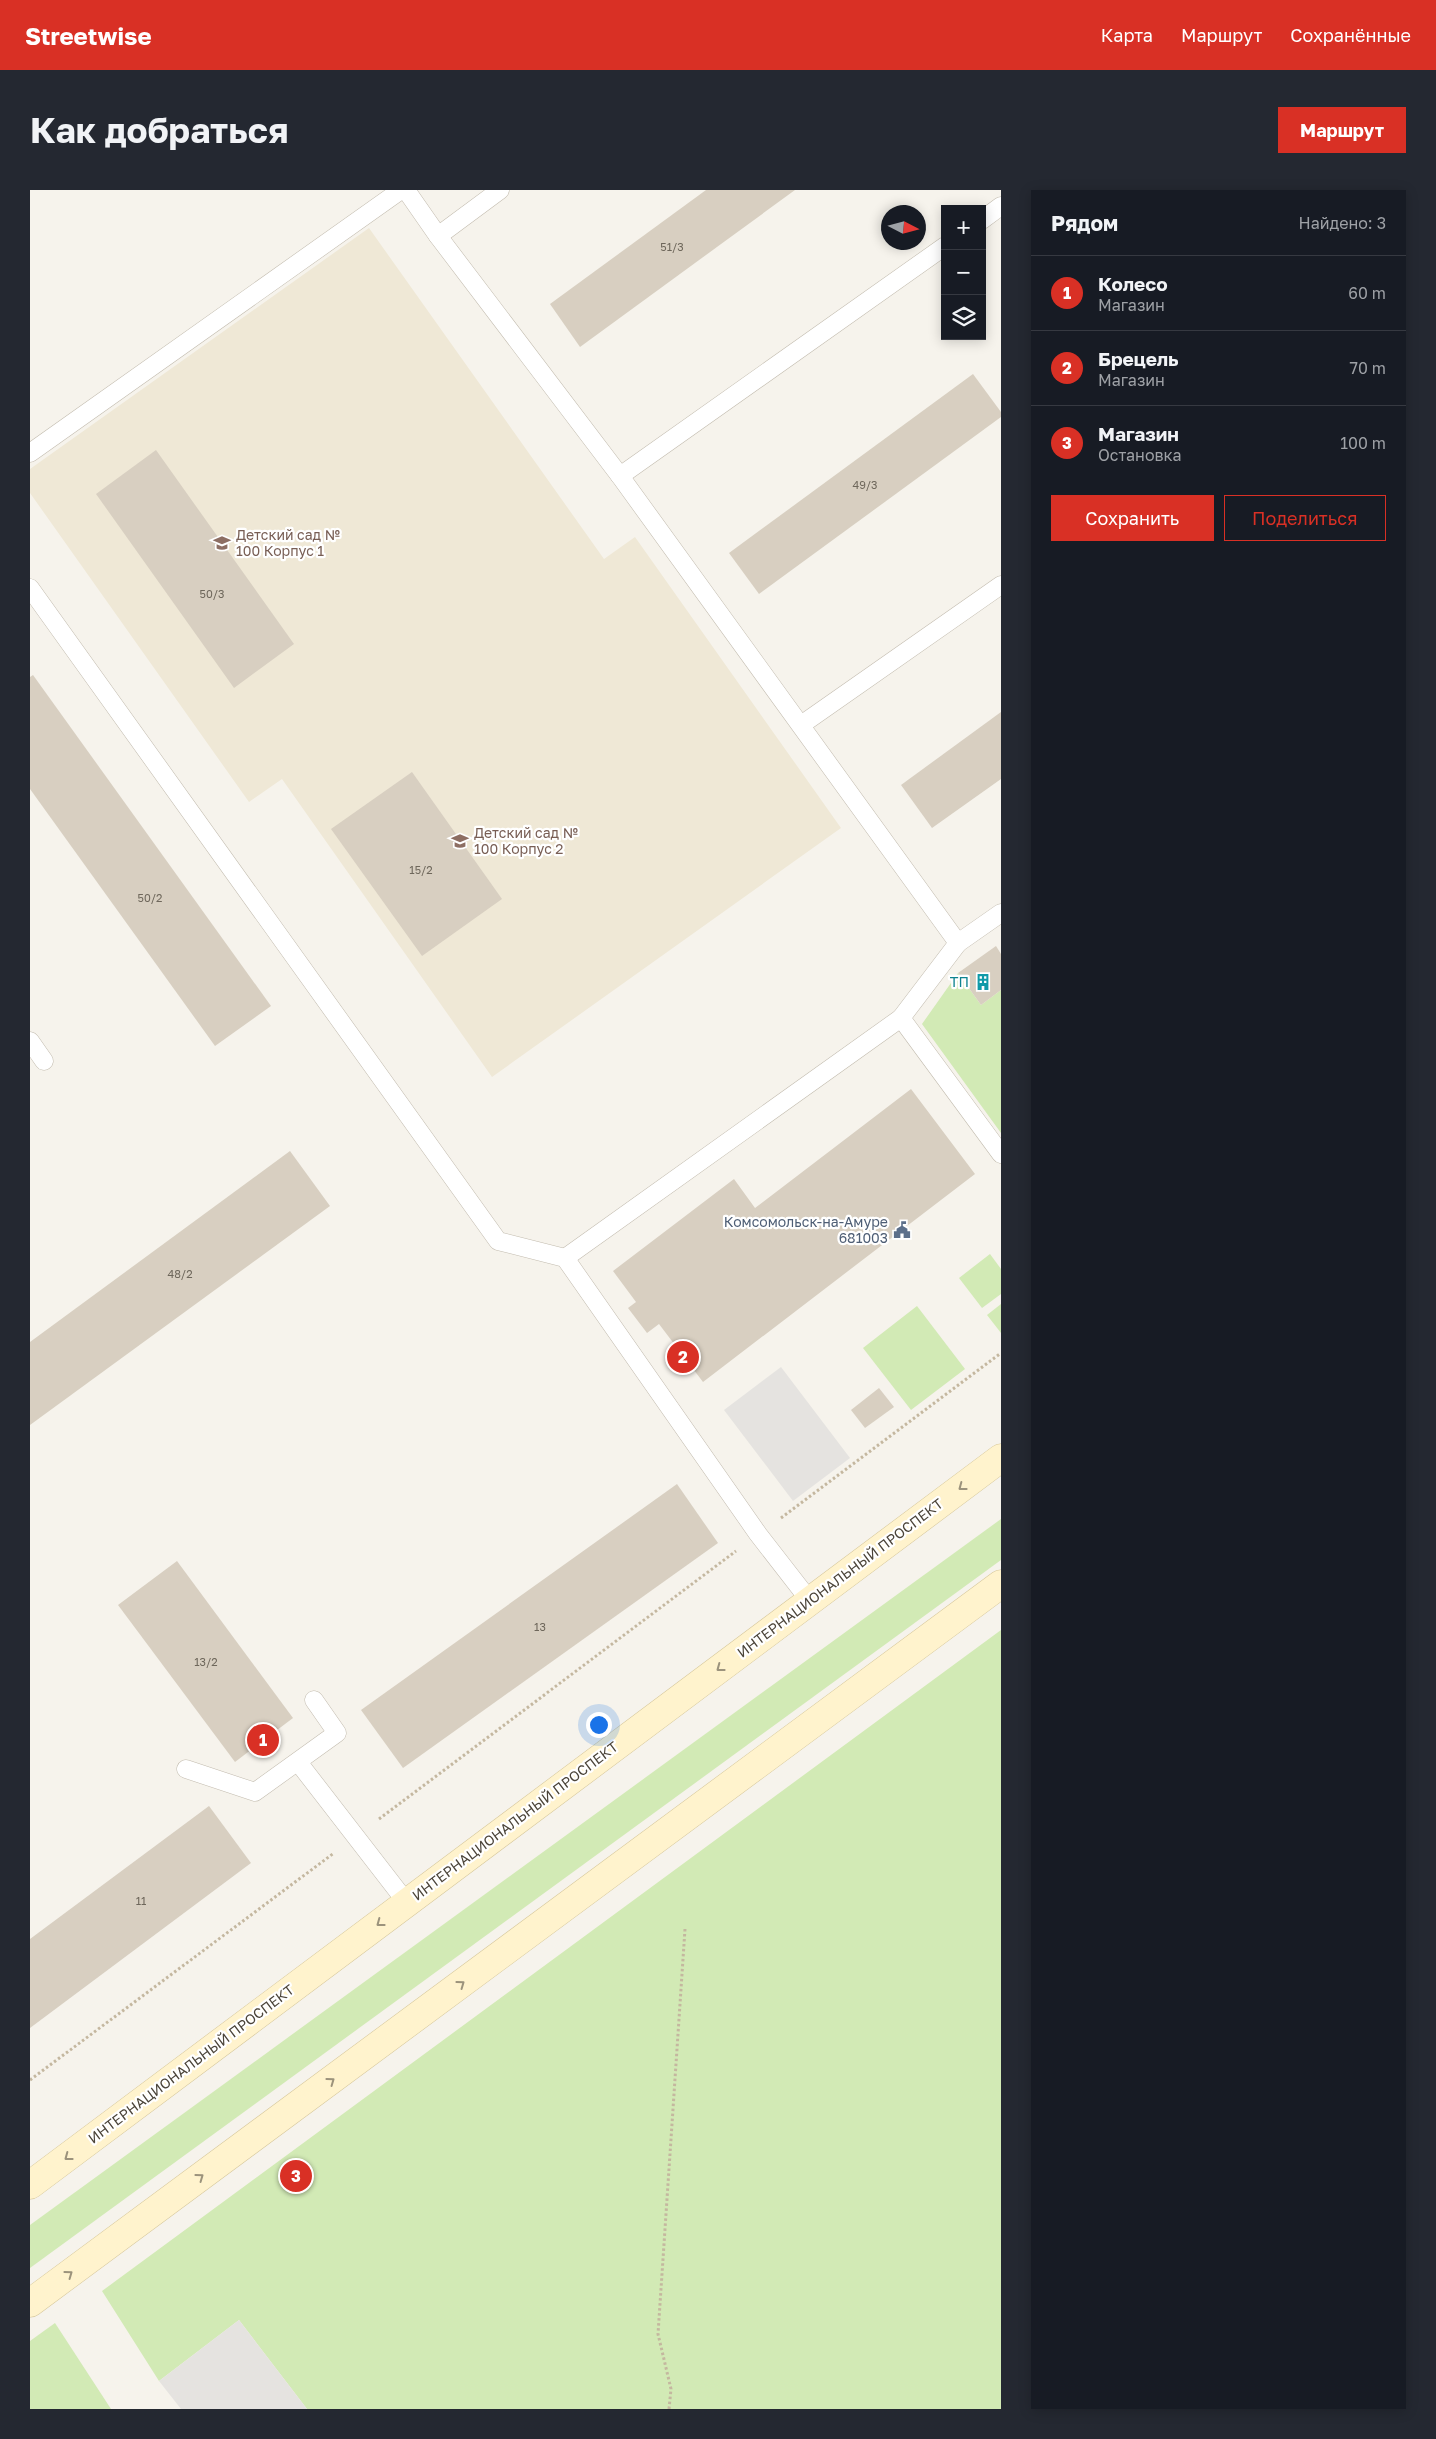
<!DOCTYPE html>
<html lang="ru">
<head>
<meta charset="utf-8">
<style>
	:root { --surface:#171b24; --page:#242831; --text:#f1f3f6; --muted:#9ea1a6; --line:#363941; --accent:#d93025 }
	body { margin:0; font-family:"Golos Text",sans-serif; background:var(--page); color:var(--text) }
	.controls { position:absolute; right:15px; top:15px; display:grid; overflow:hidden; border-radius:0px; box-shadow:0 2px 12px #0003 }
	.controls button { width:45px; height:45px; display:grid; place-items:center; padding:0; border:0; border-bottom:1px solid var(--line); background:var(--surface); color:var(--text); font:25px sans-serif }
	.compass { position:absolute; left:851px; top:15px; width:45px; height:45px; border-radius:50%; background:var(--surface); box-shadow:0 2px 12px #0003; rotate:96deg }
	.you { position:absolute; left:568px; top:1534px; width:18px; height:18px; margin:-12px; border:4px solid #fff; border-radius:50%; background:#1a73e8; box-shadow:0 0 0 8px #1a73e833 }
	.badge { display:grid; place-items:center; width:32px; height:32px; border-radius:50%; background:var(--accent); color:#fff; font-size:16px; font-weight:700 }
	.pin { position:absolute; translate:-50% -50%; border:2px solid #fff; box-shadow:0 1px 5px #0006 }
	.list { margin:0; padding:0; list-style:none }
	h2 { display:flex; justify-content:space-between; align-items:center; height:65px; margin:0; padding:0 20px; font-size:21px }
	h2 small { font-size:16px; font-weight:400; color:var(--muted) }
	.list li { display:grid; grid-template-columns:32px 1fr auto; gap:15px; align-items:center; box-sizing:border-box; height:75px; padding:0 20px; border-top:1px solid var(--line) }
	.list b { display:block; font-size:19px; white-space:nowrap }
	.list p { margin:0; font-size:16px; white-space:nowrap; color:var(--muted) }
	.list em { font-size:16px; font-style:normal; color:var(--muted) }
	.actions { display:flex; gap:10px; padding:15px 20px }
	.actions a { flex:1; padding:11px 0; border:1px solid var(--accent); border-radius:0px; text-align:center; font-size:18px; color:var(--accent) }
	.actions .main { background:var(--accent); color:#fff }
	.icon { flex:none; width:28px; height:28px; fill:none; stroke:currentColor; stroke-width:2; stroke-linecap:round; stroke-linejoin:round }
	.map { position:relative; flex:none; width:971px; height:2219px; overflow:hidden; border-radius:0px }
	header { display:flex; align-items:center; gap:30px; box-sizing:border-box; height:70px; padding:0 25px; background:var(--accent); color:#fff }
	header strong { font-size:24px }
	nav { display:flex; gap:28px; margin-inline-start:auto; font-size:18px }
	.intro { display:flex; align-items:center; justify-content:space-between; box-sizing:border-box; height:120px; padding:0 30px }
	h1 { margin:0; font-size:35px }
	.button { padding:12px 22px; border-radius:0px; background:var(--accent); color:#fff; font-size:18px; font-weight:700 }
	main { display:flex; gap:30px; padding:0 30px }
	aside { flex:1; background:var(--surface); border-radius:0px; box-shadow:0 2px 12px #0003 }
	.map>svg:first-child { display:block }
	.education { fill:#efe8d6 }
	.green { fill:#d2eab5 }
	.parking { fill:#e5e3e0 }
	.building { fill:#d8cfc1 }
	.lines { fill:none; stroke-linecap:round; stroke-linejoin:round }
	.lane-casing { stroke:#c2bbae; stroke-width:19 }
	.secondary-casing { stroke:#d6c79b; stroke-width:29 }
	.path { stroke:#c4b79f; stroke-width:3; stroke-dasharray:2.5 2.5; stroke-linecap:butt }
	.lane { stroke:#fff; stroke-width:18 }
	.secondary { stroke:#fff3cd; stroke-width:28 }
	.oneway { stroke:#9c937c }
	.labels { text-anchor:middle; stroke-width:4.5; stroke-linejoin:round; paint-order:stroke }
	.number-label { font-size:11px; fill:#6e675b }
	.education-label { font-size:14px; fill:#785e54; stroke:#fff; text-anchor:start }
	.culture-label { font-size:14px; fill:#0d838f; stroke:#fff; text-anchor:end }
	.service-label { font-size:14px; fill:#4e5e75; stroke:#fff; text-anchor:end }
	.street-label { font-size:14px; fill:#4b4439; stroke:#fff }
</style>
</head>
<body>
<header>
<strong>Streetwise</strong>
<nav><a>Карта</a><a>Маршрут</a><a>Сохранённые</a></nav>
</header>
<div class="intro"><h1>Как добраться</h1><a class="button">Маршрут</a></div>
<main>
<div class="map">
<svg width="971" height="2219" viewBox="0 0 971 2219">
	<rect width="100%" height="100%" fill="#f6f3ec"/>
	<!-- education -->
	<path class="education" d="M339,38L574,369L605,347L811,638L462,887L252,589L219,612L0,303V279Z"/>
	<!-- green -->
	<g class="green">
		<path d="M928,783L951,815L971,800V943L892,834Z"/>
		<path d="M960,1064L971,1079V1104L952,1118L929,1088Z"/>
		<path d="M971,1114V1143L957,1125Z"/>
		<path d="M887,1116L935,1179L881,1220L833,1158Z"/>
		<path d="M971,1329V1370L0,2078V2035Z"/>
		<path d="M971,1440V2219H277L209,2130L129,2191L72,2101Z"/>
		<path d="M25,2133L81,2219H0V2151Z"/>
	</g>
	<!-- parking -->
	<g class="parking">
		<path d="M751,1177L820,1268L763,1311L694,1220Z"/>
		<path d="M209,2130L277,2219H151L129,2191Z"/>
	</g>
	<!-- building -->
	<g class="building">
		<path d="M676,0H765L550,157L520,114Z"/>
		<path d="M943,184L971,222V227L729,404L699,363Z"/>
		<path d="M126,260L264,454L204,498L66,304Z"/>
		<path d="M3,485L241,816L185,856L0,599V487Z"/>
		<path d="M971,522V589L902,638L871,595Z"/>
		<path d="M382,582L472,709L392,766L301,639Z"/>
		<path d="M966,756L971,764V800L951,815L928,783Z"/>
		<path d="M881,899L945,984L673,1192L629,1134L617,1143L598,1118L606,1112L583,1081L704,989L725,1018Z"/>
		<path d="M260,961L300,1016L0,1235V1152Z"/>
		<path d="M849,1198L864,1217L835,1238L821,1220Z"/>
		<path d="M647,1294L688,1353L373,1578L331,1520Z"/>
		<path d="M147,1371L263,1528L205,1572L88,1415Z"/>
		<path d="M179,1616L221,1673L0,1838V1749Z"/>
	</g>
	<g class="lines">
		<!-- lane casing -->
		<g class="lane-casing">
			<g id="lane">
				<path d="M376,0L408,46L590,286L928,753L871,828L971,964"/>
				<path d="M952,30L971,16"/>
				<path d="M408,46L470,0"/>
				<path d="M0,263L371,0"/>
				<path d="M590,286L915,56"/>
				<path d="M0,398L468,1051L535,1068L728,1344L780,1411"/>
				<path d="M771,535L971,395"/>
				<path d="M928,753L971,723"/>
				<path d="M0,851L14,871"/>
				<path d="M535,1068L871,828"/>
				<path d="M268,1572L377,1713"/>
				<path d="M156,1579L225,1602L307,1543L284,1510"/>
			</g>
		</g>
		<!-- secondary casing -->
		<g class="secondary-casing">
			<g id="secondary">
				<path d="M0,1995L971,1268"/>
				<path d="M0,2113L971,1394"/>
			</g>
		</g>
		<!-- path -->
		<g class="path">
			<path d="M751,1328L971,1163"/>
			<path d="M349,1629L706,1361"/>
			<path d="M0,1890L304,1663"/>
			<path d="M639,2219L641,2199L628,2144L655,1739"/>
		</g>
		<!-- lane -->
		<use href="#lane" class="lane"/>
		<!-- secondary -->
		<use href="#secondary" class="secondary"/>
	</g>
	<!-- one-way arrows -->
	<defs><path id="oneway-chevron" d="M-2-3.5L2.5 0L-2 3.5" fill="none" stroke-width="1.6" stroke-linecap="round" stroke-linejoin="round" transform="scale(1.25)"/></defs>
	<g class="oneway">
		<use href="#oneway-chevron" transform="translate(932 1297) rotate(143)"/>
		<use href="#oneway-chevron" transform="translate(690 1478) rotate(143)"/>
		<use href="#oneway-chevron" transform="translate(350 1733) rotate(143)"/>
		<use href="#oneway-chevron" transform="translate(431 1794) rotate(-36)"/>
		<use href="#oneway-chevron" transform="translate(301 1891) rotate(-36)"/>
		<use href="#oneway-chevron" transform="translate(38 1967) rotate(143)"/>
		<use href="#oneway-chevron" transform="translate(170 1987) rotate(-36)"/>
		<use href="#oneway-chevron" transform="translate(39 2084) rotate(-36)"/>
	</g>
	<!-- icons -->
	<defs>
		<g id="school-bare" transform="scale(1.35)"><path d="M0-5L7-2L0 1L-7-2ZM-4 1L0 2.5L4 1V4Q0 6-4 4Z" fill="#8d6e63" stroke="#fff" stroke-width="2.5" paint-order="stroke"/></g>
		<g id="building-bare" transform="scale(1.35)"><path d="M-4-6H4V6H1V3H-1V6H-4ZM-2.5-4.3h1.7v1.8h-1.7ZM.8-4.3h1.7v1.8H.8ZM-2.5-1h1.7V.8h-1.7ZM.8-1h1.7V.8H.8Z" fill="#0f9aa8" stroke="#fff" stroke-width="2.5" paint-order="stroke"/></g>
		<g id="civic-bare" transform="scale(1.35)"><path d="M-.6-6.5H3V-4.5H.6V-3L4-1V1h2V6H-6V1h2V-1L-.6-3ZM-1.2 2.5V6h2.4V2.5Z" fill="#5c6f8a" stroke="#fff" stroke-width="2.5" paint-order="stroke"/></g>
	</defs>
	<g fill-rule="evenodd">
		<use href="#school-bare" x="192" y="353"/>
		<use href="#school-bare" x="430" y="651"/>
		<use href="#building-bare" x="953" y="792"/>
		<use href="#civic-bare" x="872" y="1040"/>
	</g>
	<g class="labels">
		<!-- number labels -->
		<g class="number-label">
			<text x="642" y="61">51/3</text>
			<text x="835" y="299">49/3</text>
			<text x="182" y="408">50/3</text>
			<text x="391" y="684">15/2</text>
			<text x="120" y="712">50/2</text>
			<text x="150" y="1088">48/2</text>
			<text x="510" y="1441">13</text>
			<text x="176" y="1476">13/2</text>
			<text x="111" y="1715">11</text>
		</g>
		<!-- education labels -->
		<g class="education-label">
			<text x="206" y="350">Детский сад №<tspan x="206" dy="16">100 Корпус 1</tspan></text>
			<text x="444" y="648">Детский сад №<tspan x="444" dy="16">100 Корпус 2</tspan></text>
		</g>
		<!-- culture labels -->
		<g class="culture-label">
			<text x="939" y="797">ТП</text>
		</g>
		<!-- service labels -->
		<g class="service-label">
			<text x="858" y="1037">Комсомольск-на-Амуре<tspan x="858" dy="16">681003</tspan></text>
		</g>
		<!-- street labels -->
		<g class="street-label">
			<text transform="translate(810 1388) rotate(-37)" y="5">ИНТЕРНАЦИОНАЛЬНЫЙ ПРОСПЕКТ</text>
			<text transform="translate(485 1631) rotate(-37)" y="5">ИНТЕРНАЦИОНАЛЬНЫЙ ПРОСПЕКТ</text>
			<text transform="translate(161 1874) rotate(-37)" y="5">ИНТЕРНАЦИОНАЛЬНЫЙ ПРОСПЕКТ</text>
		</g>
	</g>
</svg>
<div class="controls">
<button>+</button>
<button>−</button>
<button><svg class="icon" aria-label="layers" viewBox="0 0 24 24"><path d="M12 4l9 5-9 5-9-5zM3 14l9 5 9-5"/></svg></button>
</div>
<svg class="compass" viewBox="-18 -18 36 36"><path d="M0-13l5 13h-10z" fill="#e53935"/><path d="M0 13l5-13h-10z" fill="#9ea1a6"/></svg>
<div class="you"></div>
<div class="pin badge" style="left:233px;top:1550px">1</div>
<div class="pin badge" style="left:653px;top:1167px">2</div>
<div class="pin badge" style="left:266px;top:1986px">3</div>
</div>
<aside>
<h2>Рядом<small>Найдено: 3</small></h2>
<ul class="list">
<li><span class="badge">1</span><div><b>Колесо</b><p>Магазин</p></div><em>60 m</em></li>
<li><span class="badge">2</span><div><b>Брецель</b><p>Магазин</p></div><em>70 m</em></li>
<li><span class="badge">3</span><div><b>Магазин</b><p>Остановка</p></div><em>100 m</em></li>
</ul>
<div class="actions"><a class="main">Сохранить</a><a>Поделиться</a></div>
</aside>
</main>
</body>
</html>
